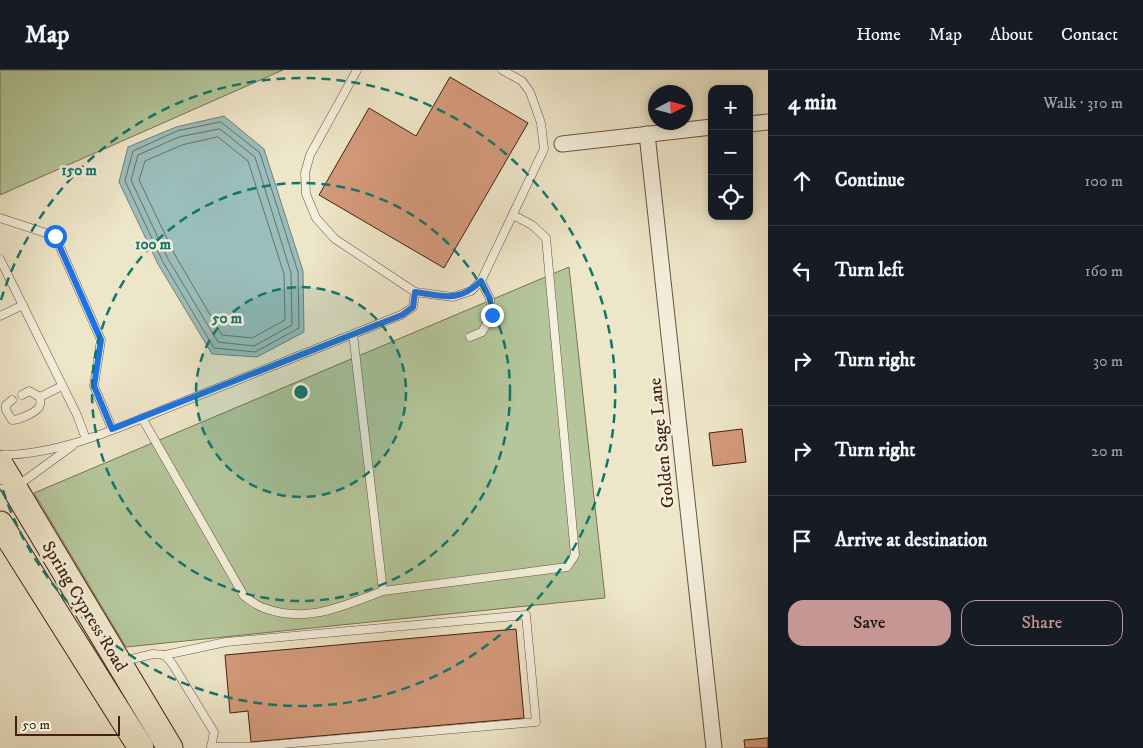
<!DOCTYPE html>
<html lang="en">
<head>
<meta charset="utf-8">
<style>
	:root { --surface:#171b24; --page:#20242c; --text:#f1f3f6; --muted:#9ea1a6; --line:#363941; --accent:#c59692 }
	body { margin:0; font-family:"IM FELL DW Pica",serif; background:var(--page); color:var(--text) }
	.controls { position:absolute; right:15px; top:15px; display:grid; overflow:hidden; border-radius:10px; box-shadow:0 2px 8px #0003 }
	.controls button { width:45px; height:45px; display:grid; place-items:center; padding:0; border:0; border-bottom:1px solid var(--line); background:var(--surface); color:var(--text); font:25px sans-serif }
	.compass { position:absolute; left:648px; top:15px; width:45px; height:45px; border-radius:50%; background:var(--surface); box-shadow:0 2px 8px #0003; rotate:84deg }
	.scale { position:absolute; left:15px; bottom:12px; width:105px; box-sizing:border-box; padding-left:5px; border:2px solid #421f11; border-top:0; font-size:14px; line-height:18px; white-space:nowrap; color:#421f11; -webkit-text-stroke:4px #f4efdc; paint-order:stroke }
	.stop { position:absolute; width:15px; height:15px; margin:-11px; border:4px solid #1a73e8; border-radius:50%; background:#fff }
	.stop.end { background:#1a73e8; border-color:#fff; box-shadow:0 1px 5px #0008 }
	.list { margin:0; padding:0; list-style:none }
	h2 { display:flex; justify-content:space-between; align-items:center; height:65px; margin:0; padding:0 20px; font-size:21px }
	h2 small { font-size:16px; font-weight:400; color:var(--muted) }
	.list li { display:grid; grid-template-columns:32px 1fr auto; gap:15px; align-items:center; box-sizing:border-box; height:90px; padding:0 20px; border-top:1px solid var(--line) }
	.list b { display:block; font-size:19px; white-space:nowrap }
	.list em { font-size:16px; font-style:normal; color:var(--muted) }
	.actions { display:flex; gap:10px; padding:15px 20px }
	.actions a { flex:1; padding:11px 0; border:1px solid var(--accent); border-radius:15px; text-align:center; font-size:18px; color:var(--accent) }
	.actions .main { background:var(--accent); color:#111 }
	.icon { flex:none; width:28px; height:28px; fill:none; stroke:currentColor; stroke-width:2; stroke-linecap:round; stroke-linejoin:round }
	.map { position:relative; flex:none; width:768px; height:678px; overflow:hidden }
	header { display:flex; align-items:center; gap:30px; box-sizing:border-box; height:70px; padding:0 25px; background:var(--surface); border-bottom:1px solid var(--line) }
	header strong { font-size:24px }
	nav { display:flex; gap:28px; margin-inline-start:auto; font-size:18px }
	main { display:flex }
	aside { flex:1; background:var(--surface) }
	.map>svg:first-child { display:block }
	.green { fill:#b4c69a; stroke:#7b7256 }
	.water { fill:#9abebb; stroke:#777e77 }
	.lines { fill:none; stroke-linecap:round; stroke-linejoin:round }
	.shore { stroke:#6e6e66; stroke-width:1 }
	.building { fill:#d49a7b; stroke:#421f11 }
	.lane-casing { stroke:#6d513f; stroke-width:9 }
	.street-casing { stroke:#6d513f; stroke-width:17 }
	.primary-casing { stroke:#421f11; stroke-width:27 }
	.lane { stroke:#f4efdc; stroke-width:8 }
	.street { stroke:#f4efdc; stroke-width:15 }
	.primary { stroke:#eee6c9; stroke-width:25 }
	.route { stroke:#1a73e8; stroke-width:6 }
	.ring { fill:none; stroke:#0f766e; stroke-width:2.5; stroke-dasharray:9 6 }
	.labels { text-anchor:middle; stroke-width:5; stroke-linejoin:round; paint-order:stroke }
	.street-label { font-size:18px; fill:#421f11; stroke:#f4efdc }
	.centre { fill:#0f766e; stroke:#f4efdc; stroke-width:2.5 }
	.ring-label { font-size:15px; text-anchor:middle; font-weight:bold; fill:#0f766e; stroke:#f4efdc; stroke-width:5; stroke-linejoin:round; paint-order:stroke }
</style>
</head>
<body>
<header>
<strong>Map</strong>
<nav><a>Home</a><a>Map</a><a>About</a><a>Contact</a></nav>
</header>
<main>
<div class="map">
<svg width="768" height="678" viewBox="0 0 768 678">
	<rect width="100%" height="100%" fill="#eee6c9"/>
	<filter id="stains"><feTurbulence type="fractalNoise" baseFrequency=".004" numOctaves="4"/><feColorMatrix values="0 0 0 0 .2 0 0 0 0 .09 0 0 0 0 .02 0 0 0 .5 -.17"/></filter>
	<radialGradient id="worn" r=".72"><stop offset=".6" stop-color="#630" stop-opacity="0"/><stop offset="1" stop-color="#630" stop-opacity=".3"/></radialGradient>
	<!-- green -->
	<g class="green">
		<path d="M0,0H283L0,125Z"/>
		<path d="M569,197L605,528L126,577L34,423Z"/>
	</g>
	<!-- water -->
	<path class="water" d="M224,46L264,79L303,201L304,262L257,287L212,284L158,194L119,112L128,77L176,57Z"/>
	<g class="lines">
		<!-- shore -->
		<g class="shore">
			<path d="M221,52L260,83L298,202L299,258L255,282L214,278L163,192L125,111L133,81L177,61Z"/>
			<path d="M220,59L255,87L291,203L292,255L254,276L218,272L168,189L131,110L138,85L179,67Z"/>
			<path d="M218,67L248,91L284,204L285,250L252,268L222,265L175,185L139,110L145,91L182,75Z"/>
		</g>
	</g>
	<!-- building -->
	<g class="building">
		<path d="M450,7L528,53L444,198L319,125L369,38L416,66Z"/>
		<path d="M742,359L746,392L713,396L709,363Z"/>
		<path d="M516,559L524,648L251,672L248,641L230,643L225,585Z"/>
		<path d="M768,668V678H745L744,670Z"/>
	</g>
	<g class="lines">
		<!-- lane casing -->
		<g class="lane-casing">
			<g id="lane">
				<path d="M357,0L310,85L305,103L306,124L316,148L335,169L415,222L453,227L471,221L481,211L544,79L541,53L530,22L522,11L502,0"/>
				<path d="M0,148L55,166L101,270L94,316L112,359"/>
				<path d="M0,189L77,345L86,369"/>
				<path d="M0,246L23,235"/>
				<path d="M470,267L482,262L492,245L490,229L481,211"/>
				<path d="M22,325L29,321L40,327"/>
				<path d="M12,330L6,335V340L12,350C18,350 39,342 40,335C41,333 40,330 40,327L62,316"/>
				<path d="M142,348L244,526C250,530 257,536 264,538C307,554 343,536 383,521L353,264"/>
				<path d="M0,385C64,385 127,354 185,331C257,302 329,274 401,245L413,237L415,222"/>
				<path d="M17,416L72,376"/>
				<path d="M383,521L567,497L575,485L546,168L532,155L513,145"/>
				<path d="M165,585L226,572L526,545L536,652L248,677H211"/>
				<path d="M123,591L153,584L165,585L173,595L214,662L211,678"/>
			</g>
		</g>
		<!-- street casing -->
		<g class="street-casing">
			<g id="street">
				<path d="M749,54L768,52"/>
				<path d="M647,64L714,678"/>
				<path d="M562,74L712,57"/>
			</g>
		</g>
		<!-- primary casing -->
		<g class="primary-casing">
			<g id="primary">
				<path d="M0,394L170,678"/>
				<path d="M0,454L141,678"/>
			</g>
		</g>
		<!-- lane -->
		<use href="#lane" class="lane"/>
		<!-- street -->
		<use href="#street" class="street"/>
		<!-- primary -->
		<use href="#primary" class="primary"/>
	</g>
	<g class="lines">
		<!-- route -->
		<path class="route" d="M55,166L101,270L94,316L112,359L402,245L413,237L415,222C443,226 459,233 481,211L490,229L492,245"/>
	</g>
	<!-- distance rings -->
	<circle cx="301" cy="322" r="105" fill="#0f766e" fill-opacity=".12"/>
	<g class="ring">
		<circle cx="301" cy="322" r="105"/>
		<circle cx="301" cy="322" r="209"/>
		<path d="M1 230A314 314 0 1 1 1 414"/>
	</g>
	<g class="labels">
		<!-- street labels -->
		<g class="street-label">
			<text transform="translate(661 373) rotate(-96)" y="6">Golden Sage Lane</text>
			<text transform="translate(85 536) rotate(59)" y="6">Spring Cypress Road</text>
		</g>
	</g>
	<circle cx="301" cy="322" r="8" class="centre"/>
	<g class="ring-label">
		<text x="79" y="105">150 m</text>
		<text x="153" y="179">100 m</text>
		<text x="227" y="253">50 m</text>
	</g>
	<rect width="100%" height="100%" filter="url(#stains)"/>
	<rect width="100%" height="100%" fill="url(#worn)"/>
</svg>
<div class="controls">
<button>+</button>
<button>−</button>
<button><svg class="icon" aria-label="locate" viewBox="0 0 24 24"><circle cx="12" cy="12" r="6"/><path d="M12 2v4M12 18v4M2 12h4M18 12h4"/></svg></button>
</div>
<svg class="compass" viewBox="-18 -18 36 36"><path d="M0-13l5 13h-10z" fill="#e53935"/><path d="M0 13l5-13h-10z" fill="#9ea1a6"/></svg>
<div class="scale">50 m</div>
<div class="stop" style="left:55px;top:166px"></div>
<div class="stop end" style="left:492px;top:245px"></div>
</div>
<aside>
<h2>4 min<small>Walk · 310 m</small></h2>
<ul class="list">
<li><svg class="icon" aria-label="ahead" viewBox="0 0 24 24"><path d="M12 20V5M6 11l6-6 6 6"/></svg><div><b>Continue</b></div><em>100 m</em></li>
<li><svg class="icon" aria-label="left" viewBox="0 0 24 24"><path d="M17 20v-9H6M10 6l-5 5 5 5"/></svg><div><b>Turn left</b></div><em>160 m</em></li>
<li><svg class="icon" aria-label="right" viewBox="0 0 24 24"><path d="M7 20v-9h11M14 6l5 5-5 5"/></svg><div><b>Turn right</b></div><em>30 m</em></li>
<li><svg class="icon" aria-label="right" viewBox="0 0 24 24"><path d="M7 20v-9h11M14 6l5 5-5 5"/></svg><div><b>Turn right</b></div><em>20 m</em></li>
<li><svg class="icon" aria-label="arrive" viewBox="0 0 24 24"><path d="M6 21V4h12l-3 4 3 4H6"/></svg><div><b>Arrive at destination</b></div></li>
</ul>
<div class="actions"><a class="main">Save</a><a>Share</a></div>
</aside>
</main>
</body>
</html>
